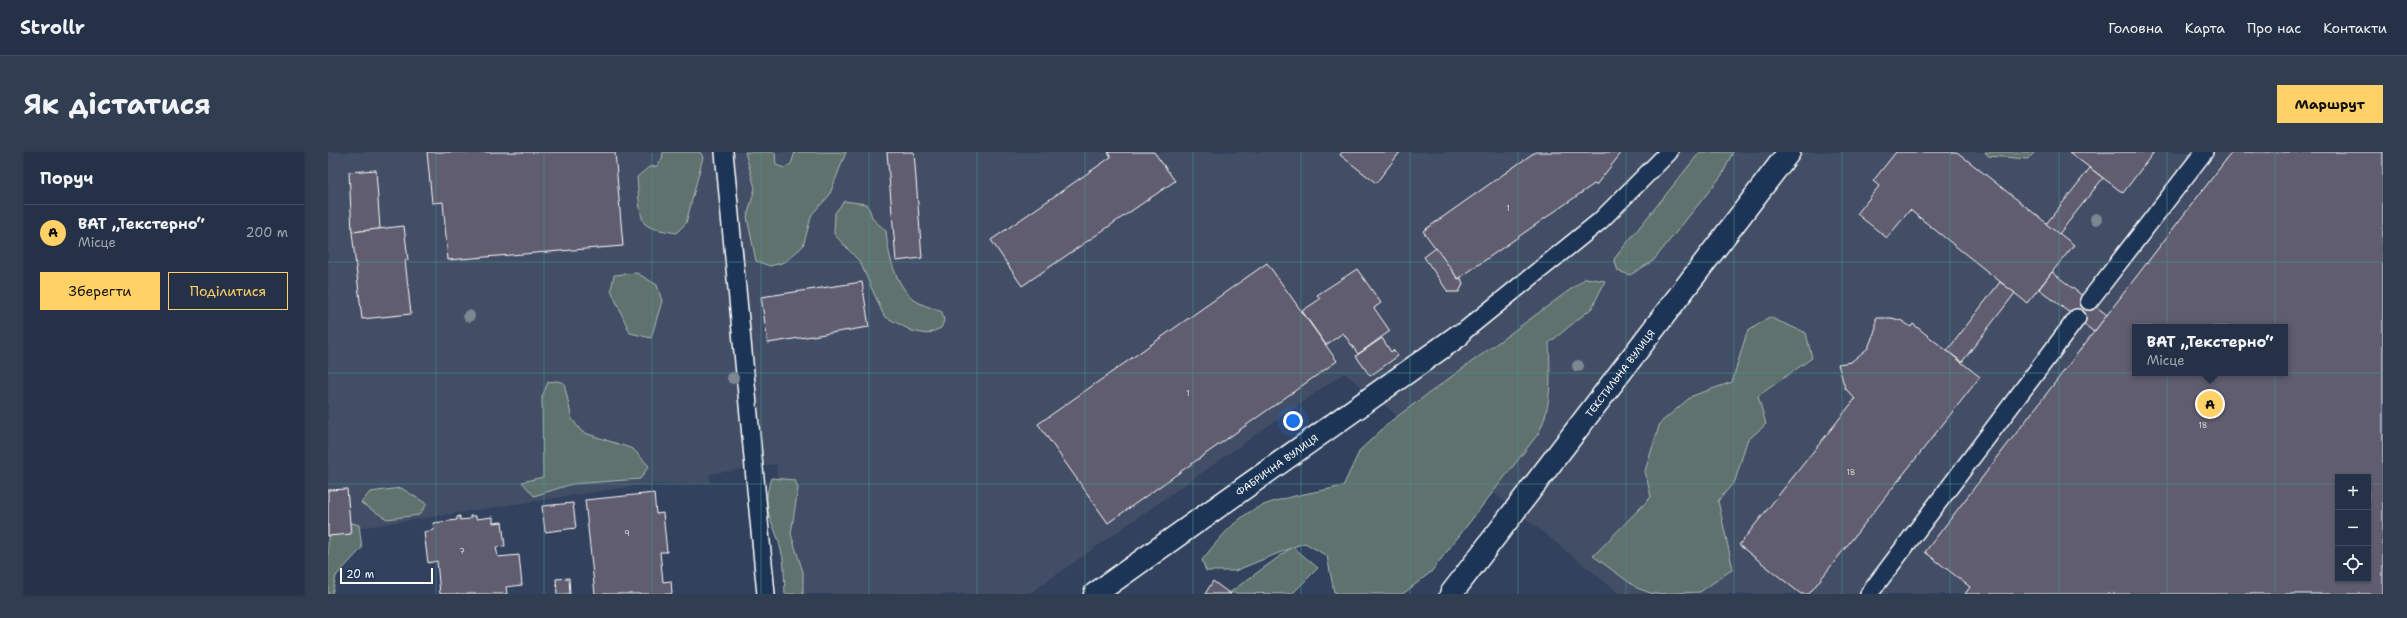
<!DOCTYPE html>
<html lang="uk">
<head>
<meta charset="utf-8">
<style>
	:root { --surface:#253146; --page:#313d51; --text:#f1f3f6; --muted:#a3a9b3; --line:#424c5f; --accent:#ffd166 }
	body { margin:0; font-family:"Shantell Sans",sans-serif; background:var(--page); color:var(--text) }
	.controls { position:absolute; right:12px; bottom:12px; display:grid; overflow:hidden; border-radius:0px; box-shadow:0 1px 3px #0004 }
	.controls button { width:36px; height:36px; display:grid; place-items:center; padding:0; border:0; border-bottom:1px solid var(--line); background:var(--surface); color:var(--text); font:20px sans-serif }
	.scale { position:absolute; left:12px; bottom:10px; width:93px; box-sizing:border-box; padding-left:4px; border:2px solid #fff; border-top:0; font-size:11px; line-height:14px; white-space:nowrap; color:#fff; -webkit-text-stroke:3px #1d3557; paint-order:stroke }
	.you { position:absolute; left:965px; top:269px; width:14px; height:14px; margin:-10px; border:3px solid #fff; border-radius:50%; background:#1a73e8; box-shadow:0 0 0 6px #1a73e833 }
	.badge { display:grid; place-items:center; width:26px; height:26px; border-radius:50%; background:var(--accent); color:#111; font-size:13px; font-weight:700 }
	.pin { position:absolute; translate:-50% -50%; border:2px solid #fff; box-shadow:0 1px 4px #0006 }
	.popup { position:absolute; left:1804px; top:172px; width:156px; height:52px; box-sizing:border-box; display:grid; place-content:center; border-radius:0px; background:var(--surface); filter:drop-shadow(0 1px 3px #0005); font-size:13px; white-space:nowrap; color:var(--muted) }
	.popup b { font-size:15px; color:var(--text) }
	.popup::after { content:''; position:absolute; left:50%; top:100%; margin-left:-8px; border:8px solid transparent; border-top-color:var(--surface) }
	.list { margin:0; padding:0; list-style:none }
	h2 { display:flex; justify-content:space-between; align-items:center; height:52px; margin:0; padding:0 16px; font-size:17px }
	h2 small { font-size:13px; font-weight:400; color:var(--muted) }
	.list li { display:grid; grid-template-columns:26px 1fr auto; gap:12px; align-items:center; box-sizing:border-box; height:56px; padding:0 16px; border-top:1px solid var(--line) }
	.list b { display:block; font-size:15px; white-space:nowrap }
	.list p { margin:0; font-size:13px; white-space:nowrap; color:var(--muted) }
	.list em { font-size:13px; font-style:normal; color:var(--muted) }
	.actions { display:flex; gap:8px; padding:12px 16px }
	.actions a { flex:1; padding:9px 0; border:1px solid var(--accent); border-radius:0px; text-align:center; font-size:14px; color:var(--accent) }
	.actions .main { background:var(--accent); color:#111 }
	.icon { flex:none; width:22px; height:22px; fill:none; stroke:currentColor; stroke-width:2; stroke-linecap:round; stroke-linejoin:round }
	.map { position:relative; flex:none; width:2055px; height:442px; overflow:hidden; border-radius:0px }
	header { display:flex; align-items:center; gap:24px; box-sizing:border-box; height:56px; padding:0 20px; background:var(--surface); border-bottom:1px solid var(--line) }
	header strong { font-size:19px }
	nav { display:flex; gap:22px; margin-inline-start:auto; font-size:14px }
	.intro { display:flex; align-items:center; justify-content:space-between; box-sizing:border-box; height:96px; padding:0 24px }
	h1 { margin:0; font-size:28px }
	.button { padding:10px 18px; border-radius:0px; background:var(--accent); color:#111; font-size:14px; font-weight:700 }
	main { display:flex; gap:24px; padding:0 24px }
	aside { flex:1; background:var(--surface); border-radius:0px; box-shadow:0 1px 3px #0004 }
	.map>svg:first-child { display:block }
	.built { fill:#434d66; fill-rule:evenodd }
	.green { fill:#5e726d; stroke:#aeb8b6 }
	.building { fill:#615d6f; stroke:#fff; fill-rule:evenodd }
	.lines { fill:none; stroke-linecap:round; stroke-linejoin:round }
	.lane-casing { stroke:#fff; stroke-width:20 }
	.street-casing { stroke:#fff; stroke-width:25 }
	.secondary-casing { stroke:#fff; stroke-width:25 }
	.lane { stroke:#1d3557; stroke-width:17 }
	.street { stroke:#1d3557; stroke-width:22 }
	.secondary { stroke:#1d3557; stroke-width:22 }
	.tree { fill:#7b8792 }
	.grid { fill:none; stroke:#4b9892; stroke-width:1; stroke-opacity:0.55 }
	.labels { text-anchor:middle; stroke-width:3; stroke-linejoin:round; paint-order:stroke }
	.number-label { font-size:8px; fill:#d8d6db }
	.street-label { font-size:10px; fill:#fff; stroke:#1d3557 }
</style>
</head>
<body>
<header>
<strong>Strollr</strong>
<nav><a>Головна</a><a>Карта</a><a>Про нас</a><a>Контакти</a></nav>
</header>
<div class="intro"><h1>Як дістатися</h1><a class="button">Маршрут</a></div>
<main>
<aside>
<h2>Поруч<small></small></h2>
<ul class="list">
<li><span class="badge">A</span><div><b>ВАТ „Текстерно“</b><p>Місце</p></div><em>200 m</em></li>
</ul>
<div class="actions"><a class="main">Зберегти</a><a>Поділитися</a></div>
</aside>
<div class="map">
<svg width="2055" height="442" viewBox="0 0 2055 442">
	<rect width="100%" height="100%" fill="#31415e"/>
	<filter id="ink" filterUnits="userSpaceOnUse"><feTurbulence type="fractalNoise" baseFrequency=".025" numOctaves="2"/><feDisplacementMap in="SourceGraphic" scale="8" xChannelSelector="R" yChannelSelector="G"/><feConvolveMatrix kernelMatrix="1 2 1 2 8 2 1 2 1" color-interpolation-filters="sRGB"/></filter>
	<g filter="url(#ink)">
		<!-- built -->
		<path class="built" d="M0,0H2055V442H1292L1016,221L701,442H458L448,312L382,322V331L312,333L25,377L0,386ZM1807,175H1957V221H1807ZM2010,325H2040V427H2010Z"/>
		<!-- green -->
		<g class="green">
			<path d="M335,0H372L375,5L358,71L348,81C339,79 324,78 317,72C311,65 310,35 309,25L321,15L329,14L334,7Z"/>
			<path d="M417,0H447L448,13L456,16L463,12L467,0H518L501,44L484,62L475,94L457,110L442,114L428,109L419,65L427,36Z"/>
			<path d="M1372,0H1405L1394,23L1325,109L1302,123L1290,119L1286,107Z"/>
			<path d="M1657,0H1707L1700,7L1660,4Z"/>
			<path d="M516,49L539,52L545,67L558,79C560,101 566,129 583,145C589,152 605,156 614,160L616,169L613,176L599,182L584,179L556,164L532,110L506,82L507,61Z"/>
			<path d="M309,121L329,133L334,149L323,186L302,181L283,138L286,123Z"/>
			<path d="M1258,126L1277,129L1264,156L1221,191C1222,223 1225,253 1210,282L1103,420L1075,442H1014L1006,440L999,404L977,391L965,395L990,416L964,442L901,441L963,396L907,419H878L874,408C890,388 909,364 933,354C958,344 989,340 1015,334L1032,298L1063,269Z"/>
			<path d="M1441,165L1478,181L1484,206L1430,244L1438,272L1419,289L1407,329L1390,349L1405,417L1372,440L1325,442L1309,436L1265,404L1323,345L1317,319L1332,271L1364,244L1404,230L1419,180Z"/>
			<path d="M229,229L236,231L244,267L254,280L305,297L321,314L312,327L244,332L206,344L194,330L215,325L214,245L220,230Z"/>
			<path d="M443,326L467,328L470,336L463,382L475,420V442H457C456,428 457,412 453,398C446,368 432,360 443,326Z"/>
			<path d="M73,336L99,352L91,363L59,367L33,351L42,340Z"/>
			<path d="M14,368L31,373L34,396L8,424L4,442H0V372Z"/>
		</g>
		<!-- building -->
		<g class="building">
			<path d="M99,0H287L295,94L120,108L115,50L104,51Z"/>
			<path d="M559,0H586L594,106L568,109Z"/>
			<path d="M780,0H826L847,29L694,134L663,88L783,5Z"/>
			<path d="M1014,0H1072L1048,31L1012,3Z"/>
			<path d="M1207,0H1294L1268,33L1266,32L1130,127L1095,79Z"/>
			<path d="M1568,0H1629L1746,93L1699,151L1582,58L1559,86L1529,62L1551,34L1545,29Z"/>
			<path d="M1741,0H1826L1795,41Z"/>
			<path d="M1904,0H2055V442H1637L1642,435L1597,400ZM1807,175H1957V221H1807ZM2010,325H2040V427H2010Z"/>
			<path d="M1762,16L1775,26L1731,82L1718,72Z"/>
			<path d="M48,18L52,77L24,80L21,20Z"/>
			<path d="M76,74L80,108H77L83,162L34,167L24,80Z"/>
			<path d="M1108,96L1130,127L1133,126L1135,132L1131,140H1120L1096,105Z"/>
			<path d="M939,111L1009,209L780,371L710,272Z"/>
			<path d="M1029,117L1053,151L1046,156L1062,179L1030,202L1015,181L998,193L974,159L992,147L989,143Z"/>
			<path d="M1724,120L1779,163L1766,180L1711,137Z"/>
			<path d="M534,130L541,175L440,191L433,145Z"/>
			<path d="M1672,130L1687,141L1634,210L1619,199Z"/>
			<path d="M1548,166H1564L1574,169L1583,175L1585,172L1652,225L1481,442H1473L1411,393L1527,247L1517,236L1510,212L1523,210L1540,196L1548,176Z"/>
			<path d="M1054,186L1063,200L1065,198L1070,204L1042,224L1028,204Z"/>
			<path d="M19,337L23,382L0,384V338Z"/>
			<path d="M326,341L328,362L335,361L339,400H332L335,430L343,429L344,442H267L257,348Z"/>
			<path d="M245,351L248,376L217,380L214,354Z"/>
			<path d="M132,364V368L142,367V364H148V367L165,365V371L174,370L177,394L168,395L170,405L191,403L194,433L178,435L179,442H112L109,409L100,411L96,380L106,378L105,371L129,368V365Z"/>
			<path d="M241,426L242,442H229L228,427Z"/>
			<path d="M885,429L901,441L903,442H877Z"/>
		</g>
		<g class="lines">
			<!-- lane casing -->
			<g class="lane-casing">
				<g id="lane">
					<path d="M396,0L438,442"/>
					<path d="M1761,149L1876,0"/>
					<path d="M1130,184L1272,69L1341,0"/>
					<path d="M1541,442L1749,166"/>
				</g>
			</g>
			<!-- street casing -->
			<g class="street-casing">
				<g id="street">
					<path id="s1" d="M767,442L1130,184"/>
				</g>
			</g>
			<!-- secondary casing -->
			<g class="secondary-casing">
				<g id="secondary">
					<path id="s2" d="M1123,442L1461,0"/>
				</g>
			</g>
			<!-- lane -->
			<use href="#lane" class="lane"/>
			<!-- street -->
			<use href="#street" class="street"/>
			<!-- secondary -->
			<use href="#secondary" class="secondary"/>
		</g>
		<!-- trees -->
		<g class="tree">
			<circle cx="1768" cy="67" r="6"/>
			<circle cx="141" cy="164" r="6"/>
			<circle cx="1250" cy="214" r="6"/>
			<circle cx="405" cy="226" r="6"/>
		</g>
	</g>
	<!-- grid -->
	<path class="grid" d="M108,0V442M216,0V442M324,0V442M433,0V442M541,0V442M649,0V442M757,0V442M865,0V442M973,0V442M1082,0V442M1190,0V442M1298,0V442M1406,0V442M1514,0V442M1622,0V442M1731,0V442M1839,0V442M1947,0V442M0,110H2055M0,221H2055M0,332H2010M2040,332H2055"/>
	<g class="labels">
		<!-- number labels -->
		<g class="number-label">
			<text x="1180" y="59">1</text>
			<text x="860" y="244">1</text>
			<text x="1875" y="276">18</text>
			<text x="1523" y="323">18</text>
			<text x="299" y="384">9</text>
			<text x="134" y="402">7</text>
		</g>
		<!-- street labels -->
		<g class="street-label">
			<text dy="4" stroke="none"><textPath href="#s2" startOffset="278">ТЕКСТИЛЬНА ВУЛИЦЯ</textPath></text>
			<text dy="4" stroke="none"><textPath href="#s1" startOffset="223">ФАБРИЧНА ВУЛИЦЯ</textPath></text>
		</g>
	</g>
</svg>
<div class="controls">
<button>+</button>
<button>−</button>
<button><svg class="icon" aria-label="locate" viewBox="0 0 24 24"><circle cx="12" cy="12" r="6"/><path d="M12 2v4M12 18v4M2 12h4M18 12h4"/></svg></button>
</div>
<div class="scale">20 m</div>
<div class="you"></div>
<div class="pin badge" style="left:1882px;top:252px">A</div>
<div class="popup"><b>ВАТ „Текстерно“</b>Місце</div>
</div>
</main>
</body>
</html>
